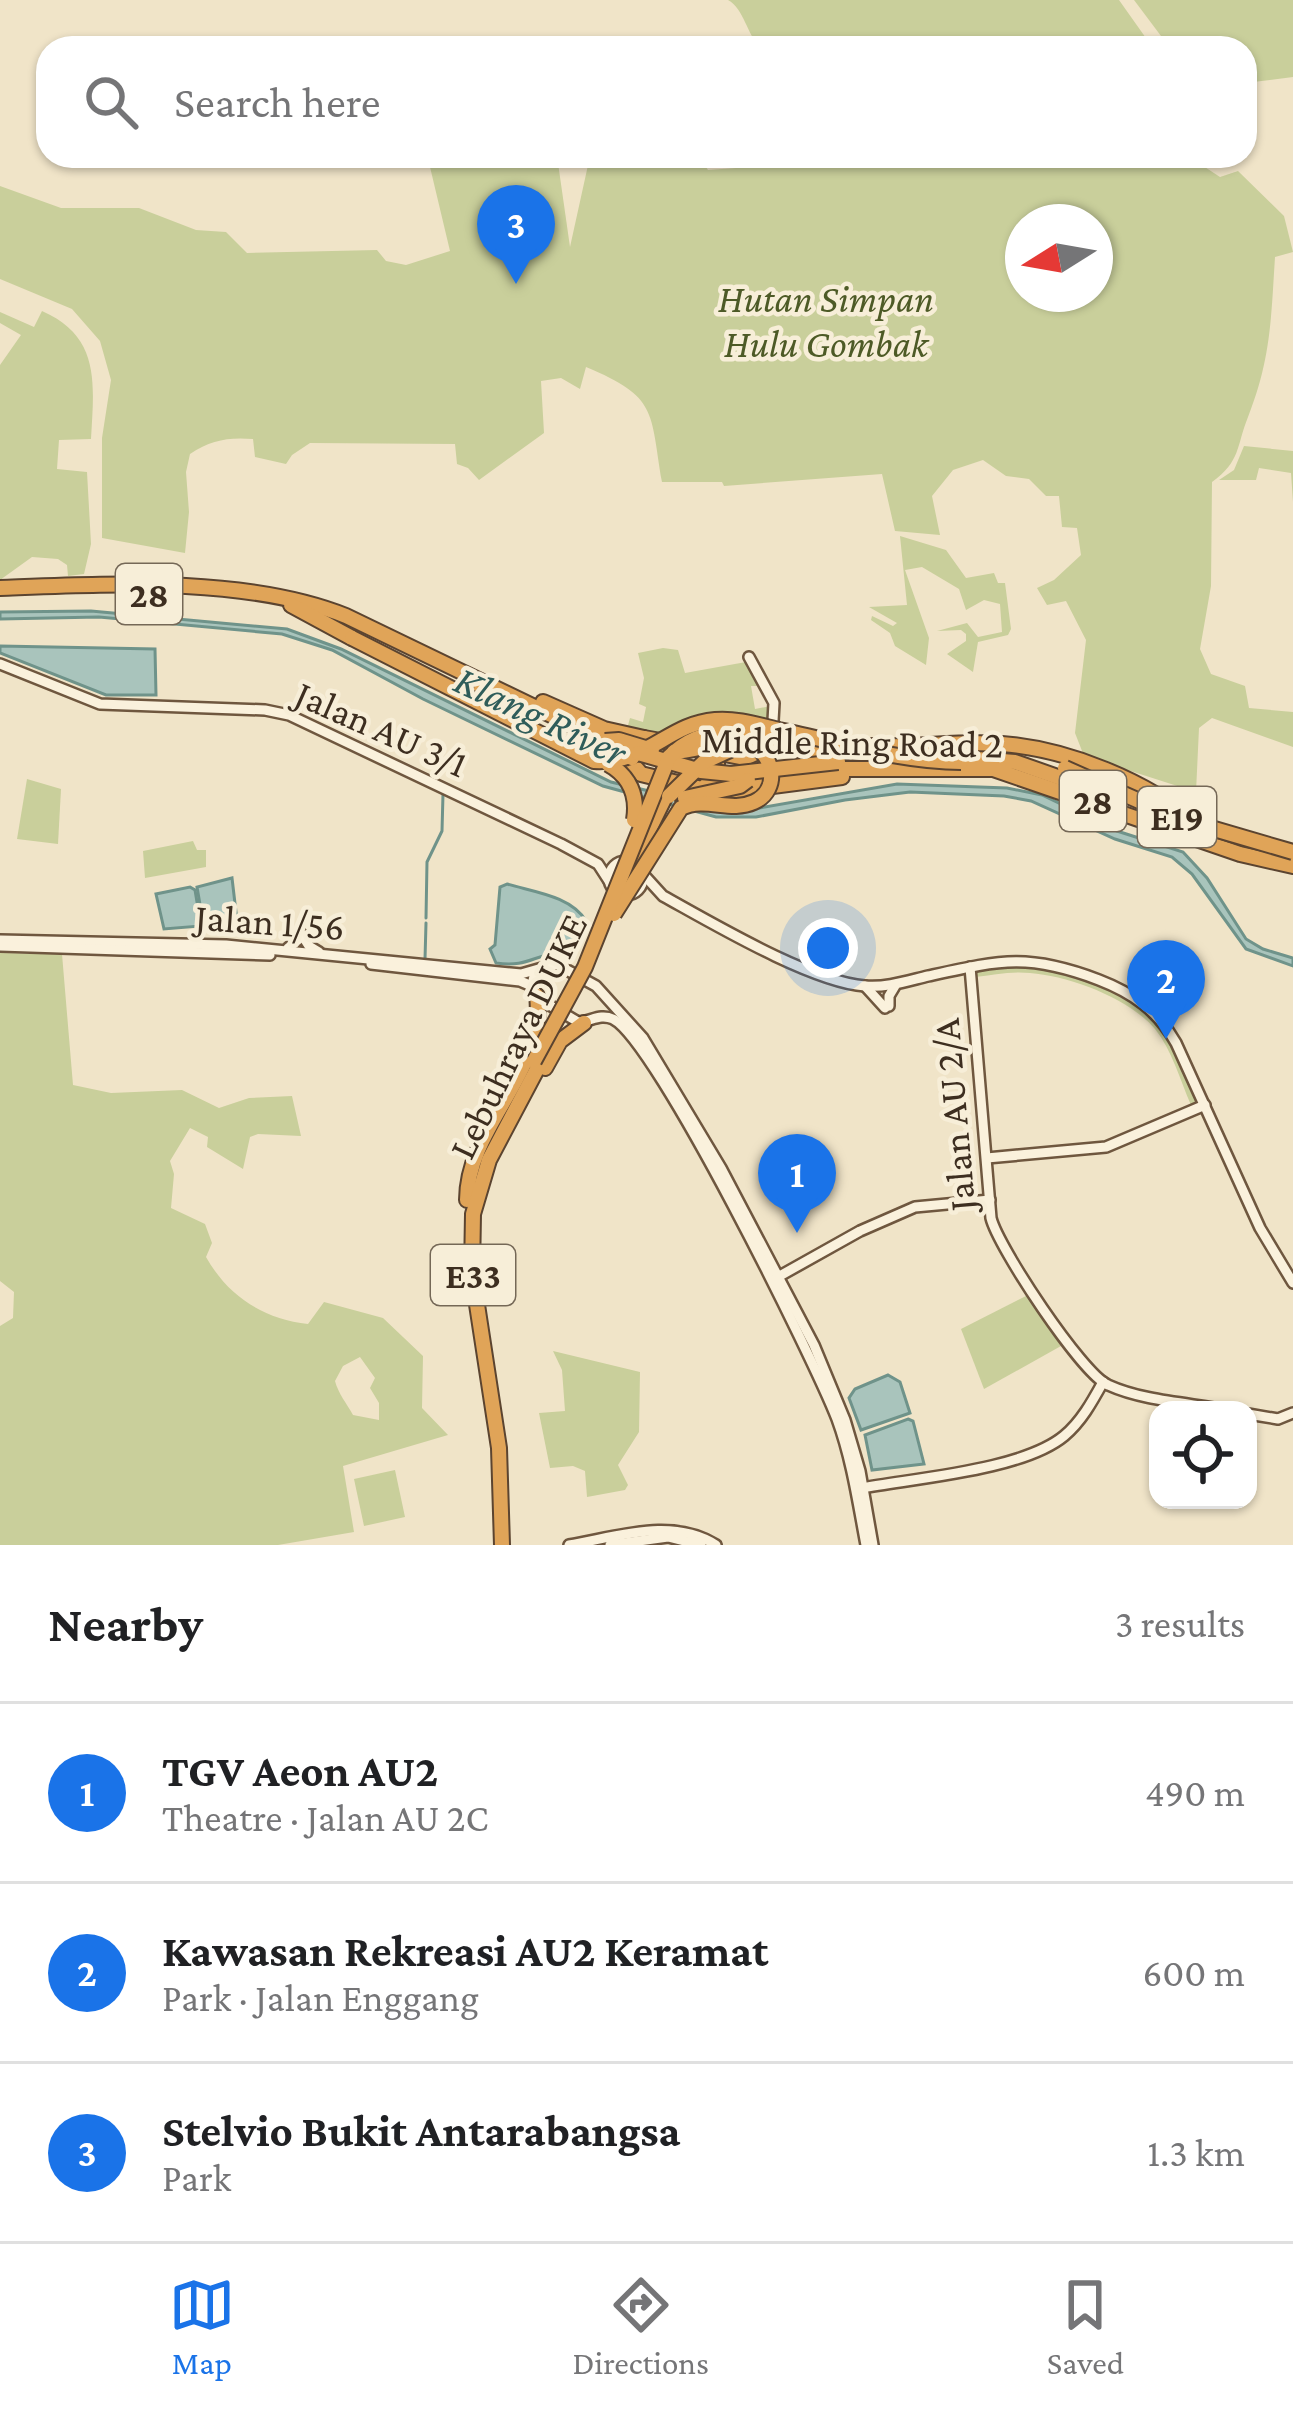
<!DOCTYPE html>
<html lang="en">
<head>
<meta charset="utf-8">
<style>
	:root { --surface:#fff; --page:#f2f2f2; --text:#202124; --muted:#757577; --line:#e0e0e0; --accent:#1a73e8 }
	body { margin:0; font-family:"Crimson Pro",serif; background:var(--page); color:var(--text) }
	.controls { position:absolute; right:36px; bottom:36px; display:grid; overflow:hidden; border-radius:24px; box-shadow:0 3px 9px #0004 }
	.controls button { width:108px; height:108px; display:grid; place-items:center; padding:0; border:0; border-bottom:3px solid var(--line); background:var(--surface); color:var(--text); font:60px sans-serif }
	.compass { position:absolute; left:1005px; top:204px; width:108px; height:108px; border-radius:50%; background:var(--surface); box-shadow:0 3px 9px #0004; rotate:259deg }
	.you { position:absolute; left:828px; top:948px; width:42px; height:42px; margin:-30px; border:9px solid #fff; border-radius:50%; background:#1a73e8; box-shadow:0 0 0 18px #1a73e833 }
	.badge { display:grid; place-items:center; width:78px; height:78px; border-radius:50%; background:var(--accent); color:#fff; font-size:39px; font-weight:700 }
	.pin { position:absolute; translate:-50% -99px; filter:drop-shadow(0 3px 6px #0008) }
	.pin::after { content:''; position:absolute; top:63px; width:42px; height:36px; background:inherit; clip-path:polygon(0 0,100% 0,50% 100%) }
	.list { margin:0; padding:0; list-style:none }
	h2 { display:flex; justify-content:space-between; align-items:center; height:156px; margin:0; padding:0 48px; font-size:51px }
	h2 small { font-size:39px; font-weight:400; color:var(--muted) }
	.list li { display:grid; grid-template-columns:78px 1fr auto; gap:36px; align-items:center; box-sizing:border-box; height:180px; padding:0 48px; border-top:3px solid var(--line) }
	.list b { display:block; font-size:45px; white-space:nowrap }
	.list p { margin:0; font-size:39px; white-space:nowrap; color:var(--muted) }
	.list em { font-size:39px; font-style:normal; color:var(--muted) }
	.icon { flex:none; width:66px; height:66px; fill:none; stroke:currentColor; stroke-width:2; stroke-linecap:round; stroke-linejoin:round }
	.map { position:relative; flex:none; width:1293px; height:1545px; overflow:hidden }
	.search { position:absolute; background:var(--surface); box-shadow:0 3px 9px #0004; left:36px; right:36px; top:36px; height:132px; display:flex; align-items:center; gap:30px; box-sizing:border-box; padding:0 42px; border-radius:36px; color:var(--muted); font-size:45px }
	.sheet { height:696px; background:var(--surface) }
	nav { display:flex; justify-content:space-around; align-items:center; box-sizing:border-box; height:168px; border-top:3px solid var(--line); background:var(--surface); font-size:33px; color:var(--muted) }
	nav a { display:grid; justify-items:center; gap:6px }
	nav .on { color:var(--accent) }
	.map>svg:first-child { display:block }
	.green { fill:#c9cf9b; fill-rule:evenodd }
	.water { fill:#a9c4bc; stroke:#6f938a; stroke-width:3 }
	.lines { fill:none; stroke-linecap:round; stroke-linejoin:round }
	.stream { stroke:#6f938a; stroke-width:3 }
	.secondary-casing { stroke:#6f573f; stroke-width:14 }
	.highway-casing { stroke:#5b4430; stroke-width:18 }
	.secondary { stroke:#faf1dc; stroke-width:9 }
	.highway { stroke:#e0a458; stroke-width:14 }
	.highway-bridge-casing { stroke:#5b4430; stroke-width:18; stroke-linecap:butt }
	.highway-bridge { stroke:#e0a458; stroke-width:14 }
	.labels { text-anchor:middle; stroke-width:9; stroke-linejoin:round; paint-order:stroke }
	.shield { fill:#f7eed8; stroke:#756857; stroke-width:3 }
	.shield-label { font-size:36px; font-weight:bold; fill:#3d2e20 }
	.park-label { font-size:39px; font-style:italic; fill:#4d5a26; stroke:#f7eed8 }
	.street-label { font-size:39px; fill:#3d2e20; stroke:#f7eed8 }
	.water-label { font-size:42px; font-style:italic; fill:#2f5d5a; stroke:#f7eed8 }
</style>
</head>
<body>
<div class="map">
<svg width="1293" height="1545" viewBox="0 0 1293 1545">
	<rect width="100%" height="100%" fill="#f0e4c8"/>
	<!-- green -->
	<g class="green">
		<path d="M728,0H1119L1153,48H760C747,34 744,9 728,0Z"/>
		<path d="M1134,0H1293V77L1245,83V48H1170Z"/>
		<path d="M456,156H557L570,247L590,156H699L708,170L849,160L855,156H1188L1220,177L1238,171L1284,216L1293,252L1275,257C1271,319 1271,359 1248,417C1236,447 1241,461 1212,482L1211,586L1200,649L1211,674L1245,686L1249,708L1293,712V747L1212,718L1199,728L1196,792L1084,756L1075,733L1086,640L1066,601L1047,605L1037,588L1054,580L1081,555L1077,528L1062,527L1059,496H1046L1029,479L1006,476L983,460L953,470L932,496L940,535L895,531L882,474L724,486L722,482H662C650,411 658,397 586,367L580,389L561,378L541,381L544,433L479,480L468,468L457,464L455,444L310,443L292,455L286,464L255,457L253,439C228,437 211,440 190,454L186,472L189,512L185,553L102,538V438L111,380L100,341L72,309L0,279V186L61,208H139L196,230L226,232L247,253L377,250L386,261L406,265L450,251L430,167ZM1023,222H1095V294H1023Z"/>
		<path d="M42,311C101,337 94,384 91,439L59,440L57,469L87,472L91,544L84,574L68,576L67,565L58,559L32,557L0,580V365L21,335L0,323V312L34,327Z"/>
		<path d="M1244,446L1293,451V502L1291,473L1259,468L1256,480H1219L1234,470Z"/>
		<path d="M900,536L946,550L966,578L994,573L998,583H1005L1011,629L1008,635L978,642L973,672L947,654L966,641V634L961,630L937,631L967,623L978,637L1002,632L1000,604L984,600L966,610L959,589L922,567L905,570L929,638L926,665L895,646L890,633L871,620L872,616L893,626L897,623L869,607L907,605Z"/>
		<path d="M663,648L678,650L685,673L746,662L758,686H751L755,709L771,706L770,721L710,719L664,737L627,729L630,718L643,722L646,707L639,704L644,678L638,653Z"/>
		<path d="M27,779L61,789L58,844L17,839Z"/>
		<path d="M193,841L197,850H206V867L145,878L143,851Z"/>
		<path d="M0,953L62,954L73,1085L111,1093L182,1090L219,1108L249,1098L292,1096L301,1136L258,1134L250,1137L243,1169L207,1147L208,1137L190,1128L170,1161L174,1174L171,1208L205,1224L212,1243L206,1257C228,1296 263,1319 308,1324L324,1302L383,1318L423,1356L422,1408L448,1435L343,1466L354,1532L278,1545H0V1326L13,1318L14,1292L0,1281ZM360,1357L375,1378L370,1388L379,1403V1420L353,1415C347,1404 338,1393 335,1381L343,1366Z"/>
		<path d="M1032,964C1079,977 1135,991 1166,1031C1181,1050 1189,1079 1198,1101L1191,1105C1180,1080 1172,1050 1155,1029C1129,998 1069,976 1030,973C1011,971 993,975 975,977L973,969Z"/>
		<path d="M1028,1295L1061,1346L984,1389L961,1329Z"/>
		<path d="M553,1351L640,1372L639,1432L618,1465L628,1485L625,1490L587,1497L585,1471L573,1466L550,1468L539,1413L565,1411L562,1370Z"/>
		<path d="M395,1470L405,1517L364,1526L354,1479Z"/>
	</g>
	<!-- water -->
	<g class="water">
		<path d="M91,611L287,629L341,649L611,782L717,807L754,809L897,784L1007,788L1042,795L1117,831L1183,852L1207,878L1246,939L1263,949L1293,958V966L1246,949L1192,874L1172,857L1115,839L1031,801L1004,796L910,792L845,800L756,817H716L603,786L423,699L332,650L282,634L99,617L0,619V612Z"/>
		<path d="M0,646L155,649L156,695H106L0,653Z"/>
		<path d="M232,878L238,929L204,928L197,887Z"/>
		<path d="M507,884C534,892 571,896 586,921L564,953C534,953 530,968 496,963L490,949L495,945L500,887Z"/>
		<path d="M190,887L195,890L201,926L164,929L156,894Z"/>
		<path d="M888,1375L900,1382L910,1413L861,1430L849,1398L855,1389Z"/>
		<path d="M908,1419L913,1421L924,1464L872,1470L865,1435Z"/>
	</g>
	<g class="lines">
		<!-- stream -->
		<g class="stream">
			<path d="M426,918L427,862L442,831L443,794"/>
			<path d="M425,959L426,923"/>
		</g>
		<!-- secondary casing -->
		<g class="secondary-casing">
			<g id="secondary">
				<path d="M749,657L774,703L773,721L768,726"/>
				<path d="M0,664L100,704L265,710L289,715L561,844L598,864L609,881"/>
				<circle cx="626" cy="878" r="17"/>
				<path d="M643,874L663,896C712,923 811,982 865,986C886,988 907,981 928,976C1001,960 1028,953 1099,980C1133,993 1158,1011 1176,1043L1260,1228L1293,1283"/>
				<path d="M0,940L226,945L521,974L556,964L596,986L643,1038L721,1168L814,1345L845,1420L860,1471L873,1545"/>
				<path d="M0,946L270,955"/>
				<path d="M288,948L298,940L300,932L309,946L319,952"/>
				<path d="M371,964L520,981L532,986"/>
				<path d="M970,967L991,1218C998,1247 1082,1374 1108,1385C1143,1401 1189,1403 1227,1410"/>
				<path d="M535,971L532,986L541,1000L578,1022C590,1022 600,1013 613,1019C657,1041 814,1360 837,1419C852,1460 858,1503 866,1545"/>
				<path d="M865,986L885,1008"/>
				<path d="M889,1006V996L895,986"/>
				<path d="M987,1158L1106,1147L1205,1105"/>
				<path d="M776,1278L860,1231L915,1207L990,1200"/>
				<path d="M1248,1414L1278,1419L1293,1413"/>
				<path d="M862,1488C916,1478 1023,1470 1064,1436C1081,1422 1092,1402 1103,1382"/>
				<path d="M569,1545C617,1537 672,1517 716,1545"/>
				<path d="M610,1545L668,1537L701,1545"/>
			</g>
		</g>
		<!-- highway casing -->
		<g class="highway-casing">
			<g id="highway">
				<path d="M0,588C107,584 246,576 346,616L605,741"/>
				<path d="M291,605L352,638"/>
				<path d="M481,689L527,720"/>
				<path d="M543,702L604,729L644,738"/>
				<path d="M872,746C915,748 959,741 1002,744C1068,749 1147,781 1197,824"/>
				<path d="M694,747L644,738L633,747L631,762L641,774L702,789L717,776V762"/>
				<path d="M796,749L834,753L860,750"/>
				<path d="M715,752L745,758L783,740L808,741"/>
				<path d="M951,757L1015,762L1120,799"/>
				<path d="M748,780L839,769H993L1240,854L1293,866"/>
				<path d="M728,792L842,777"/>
				<path d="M641,870L640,848L671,785"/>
				<path d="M545,1068L560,1041L584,1023"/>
				<path d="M467,1200C467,1125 547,1071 537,996"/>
				<path d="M502,1545L499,1448L472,1272L473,1214L489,1160L545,1054"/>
			</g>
		</g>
		<!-- secondary -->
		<use href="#secondary" class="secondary"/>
		<!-- highway -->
		<use href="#highway" class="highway"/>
		<!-- highway-bridge casing -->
		<g class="highway-bridge-casing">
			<g id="highway-bridge">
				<path d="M352,638L594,761C648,764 667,724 715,720C736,718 758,725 779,730C840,742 899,762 961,762"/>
				<path d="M589,741L632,758"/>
				<path d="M605,741L619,740L652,750"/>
				<path d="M638,753L701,771L731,774L838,762"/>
				<path d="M608,764C630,776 638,796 634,820"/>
				<path d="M1065,768L1180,819L1293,852"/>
				<path d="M669,796L704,762L730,750"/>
				<path d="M685,798L740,786L748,780"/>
				<path d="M614,914L681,808C706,796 730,813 754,802C781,790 774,752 749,744C726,737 698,751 674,752"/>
				<path d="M534,1061L585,967L669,757C708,718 749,734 796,749"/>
			</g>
		</g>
		<!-- highway-bridge -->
		<use href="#highway-bridge" class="highway-bridge"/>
	</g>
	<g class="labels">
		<!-- shield labels -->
		<g class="shield">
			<rect x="116" y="564" width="66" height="60" rx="9"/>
			<rect x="1060" y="771" width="66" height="60" rx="9"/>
			<rect x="1138" y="787" width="78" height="60" rx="9"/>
			<rect x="431" y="1245" width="84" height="60" rx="9"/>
		</g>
		<g class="shield-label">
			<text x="149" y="607">28</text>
			<text x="1093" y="814">28</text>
			<text x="1177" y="830">E19</text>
			<text x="473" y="1288">E33</text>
		</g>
		<!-- park labels -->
		<g class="park-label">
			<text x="826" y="312">Hutan Simpan<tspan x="826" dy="45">Hulu Gombak</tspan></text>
		</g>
		<!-- street labels -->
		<g class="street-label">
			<text transform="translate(382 728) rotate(24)" y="14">Jalan AU 3/1</text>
			<text transform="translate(852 741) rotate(1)" y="14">Middle Ring Road 2</text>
			<text transform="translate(270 921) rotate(4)" y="14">Jalan 1/56</text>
			<text transform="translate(517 1036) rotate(-64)" y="14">Lebuhraya DUKE</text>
			<text transform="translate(953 1115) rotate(-95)" y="14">Jalan AU 2/A</text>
		</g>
		<!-- water labels -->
		<g class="water-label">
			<text transform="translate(541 715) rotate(25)" y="15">Klang River</text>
		</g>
	</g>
</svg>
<div class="controls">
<button><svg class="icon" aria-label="locate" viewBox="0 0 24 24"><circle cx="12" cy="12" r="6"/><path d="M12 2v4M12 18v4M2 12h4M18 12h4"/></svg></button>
</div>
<svg class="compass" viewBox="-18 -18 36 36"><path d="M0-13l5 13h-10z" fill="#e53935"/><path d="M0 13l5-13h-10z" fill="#757577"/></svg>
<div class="you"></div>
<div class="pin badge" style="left:797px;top:1233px">1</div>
<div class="pin badge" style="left:1166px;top:1039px">2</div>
<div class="pin badge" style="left:516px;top:284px">3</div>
<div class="search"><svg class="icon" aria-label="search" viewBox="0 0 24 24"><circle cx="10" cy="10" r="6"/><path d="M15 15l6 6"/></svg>Search here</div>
</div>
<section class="sheet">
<h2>Nearby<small>3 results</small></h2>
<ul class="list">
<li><span class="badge">1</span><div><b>TGV Aeon AU2</b><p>Theatre · Jalan AU 2C</p></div><em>490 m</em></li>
<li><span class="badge">2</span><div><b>Kawasan Rekreasi AU2 Keramat</b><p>Park · Jalan Enggang</p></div><em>600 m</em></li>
<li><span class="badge">3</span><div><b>Stelvio Bukit Antarabangsa</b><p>Park</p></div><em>1.3 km</em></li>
</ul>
</section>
<nav>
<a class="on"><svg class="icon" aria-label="map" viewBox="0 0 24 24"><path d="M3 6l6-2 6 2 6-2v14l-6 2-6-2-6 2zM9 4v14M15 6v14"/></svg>Map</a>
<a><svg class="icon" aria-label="directions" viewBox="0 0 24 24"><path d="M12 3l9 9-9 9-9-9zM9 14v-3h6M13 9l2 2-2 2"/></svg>Directions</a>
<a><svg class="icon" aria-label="saved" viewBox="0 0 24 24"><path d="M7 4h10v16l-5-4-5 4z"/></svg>Saved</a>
</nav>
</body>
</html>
